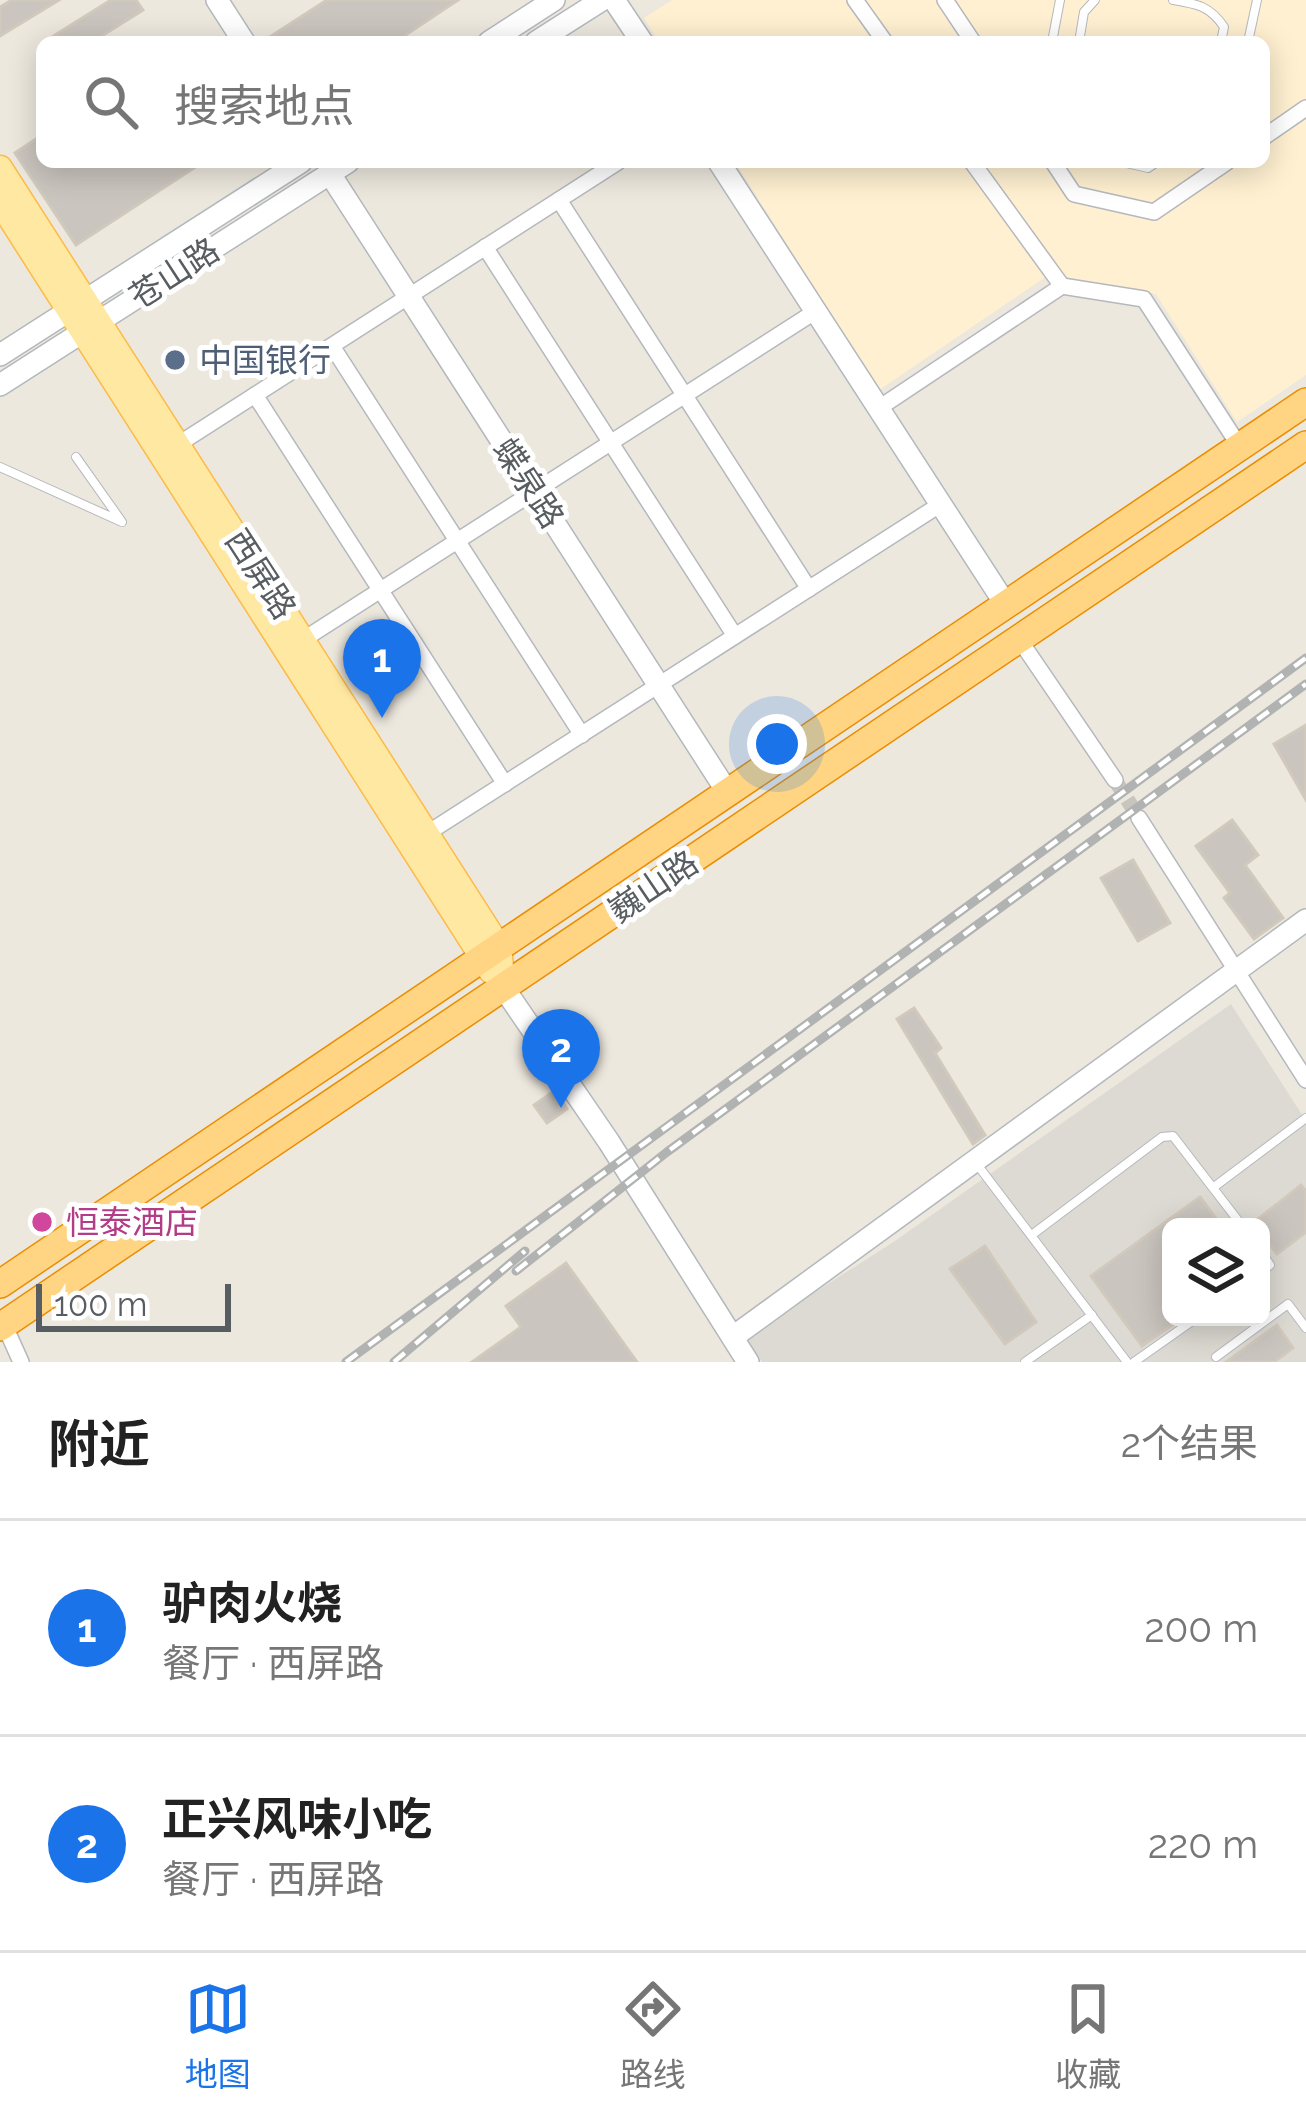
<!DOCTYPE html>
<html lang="zh">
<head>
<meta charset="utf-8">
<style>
	:root { --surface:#fff; --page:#f2f2f2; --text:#222; --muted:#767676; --line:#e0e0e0; --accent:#1a73e8 }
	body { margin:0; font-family:Raleway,"Noto Sans SC",sans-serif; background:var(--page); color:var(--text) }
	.controls { position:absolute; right:36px; bottom:36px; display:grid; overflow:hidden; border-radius:18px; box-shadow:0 6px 30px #0003 }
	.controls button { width:108px; height:108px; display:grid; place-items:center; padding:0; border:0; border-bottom:3px solid var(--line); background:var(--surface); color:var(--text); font:60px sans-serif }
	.scale { position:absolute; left:36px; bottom:30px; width:195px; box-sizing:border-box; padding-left:12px; border:6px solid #585d61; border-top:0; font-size:33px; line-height:42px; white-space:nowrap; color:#585d61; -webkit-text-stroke:9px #fff; paint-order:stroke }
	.you { position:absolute; left:777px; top:744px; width:42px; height:42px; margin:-30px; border:9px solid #fff; border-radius:50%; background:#1a73e8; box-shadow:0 0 0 18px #1a73e833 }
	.badge { display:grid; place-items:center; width:78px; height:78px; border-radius:50%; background:var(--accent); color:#fff; font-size:39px; font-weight:700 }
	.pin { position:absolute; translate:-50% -99px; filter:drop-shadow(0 3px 6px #0008) }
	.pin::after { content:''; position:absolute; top:63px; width:42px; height:36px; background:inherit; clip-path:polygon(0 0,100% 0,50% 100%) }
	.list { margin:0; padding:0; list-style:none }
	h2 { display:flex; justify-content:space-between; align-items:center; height:156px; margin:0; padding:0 48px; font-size:51px }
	h2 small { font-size:39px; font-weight:400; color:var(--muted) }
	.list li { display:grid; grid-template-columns:78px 1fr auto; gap:36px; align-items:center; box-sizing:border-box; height:216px; padding:0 48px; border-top:3px solid var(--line) }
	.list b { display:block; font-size:45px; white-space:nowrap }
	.list p { margin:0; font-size:39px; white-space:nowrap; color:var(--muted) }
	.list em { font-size:39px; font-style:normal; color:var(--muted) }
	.icon { flex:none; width:66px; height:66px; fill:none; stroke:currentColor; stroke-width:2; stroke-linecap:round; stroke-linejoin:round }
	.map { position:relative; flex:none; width:1306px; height:1362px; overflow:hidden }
	.search { position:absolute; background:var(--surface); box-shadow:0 6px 30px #0003; left:36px; right:36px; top:36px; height:132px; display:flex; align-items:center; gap:30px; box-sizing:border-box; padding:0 42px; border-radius:18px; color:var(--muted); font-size:45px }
	.sheet { height:588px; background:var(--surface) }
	nav { display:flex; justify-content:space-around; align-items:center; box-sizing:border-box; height:168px; border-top:3px solid var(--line); background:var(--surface); font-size:33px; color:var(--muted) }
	nav a { display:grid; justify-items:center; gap:6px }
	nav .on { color:var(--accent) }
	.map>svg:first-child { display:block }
	.commercial { fill:#fff0d1 }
	.industrial { fill:#dddad3; fill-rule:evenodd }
	.building { fill:#cac5be; stroke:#d2c9bd; stroke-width:3 }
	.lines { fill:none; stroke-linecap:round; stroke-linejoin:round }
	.street-tunnel { stroke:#c8c5bf; stroke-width:15; stroke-dasharray:15 8; stroke-linecap:butt }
	.lane-casing { stroke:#b5b8bd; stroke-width:10 }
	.street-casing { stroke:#b5b8bd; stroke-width:18 }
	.secondary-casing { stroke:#b3b8bd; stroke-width:24 }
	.primary-casing { stroke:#fdba47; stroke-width:27 }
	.highway-casing { stroke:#eb8d00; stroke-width:30 }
	.lane { stroke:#fff; stroke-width:8 }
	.street { stroke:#fff; stroke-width:15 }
	.secondary { stroke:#fff; stroke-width:21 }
	.primary { stroke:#ffe8a1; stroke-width:24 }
	.highway { stroke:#ffd583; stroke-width:27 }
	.rail-casing { stroke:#b1b2b2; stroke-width:9 }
	.rail { stroke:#fff; stroke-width:4.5; stroke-dasharray:14; stroke-linecap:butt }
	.service-dot { fill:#5c6f8a; stroke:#fff; stroke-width:4.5 }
	.hotel-dot { fill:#d1479c; stroke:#fff; stroke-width:4.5 }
	.labels { text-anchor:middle; stroke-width:10; stroke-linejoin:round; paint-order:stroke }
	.street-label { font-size:33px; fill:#585d61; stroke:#fff }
	.service-label { font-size:33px; fill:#4e5e75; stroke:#fff; text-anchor:start }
	.hotel-label { font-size:33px; fill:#b23c85; stroke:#fff; text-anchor:start }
</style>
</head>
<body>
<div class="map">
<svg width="1306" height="1362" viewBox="0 0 1306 1362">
	<rect width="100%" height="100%" fill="#ede8de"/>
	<!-- commercial -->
	<path class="commercial" d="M672,0H1306V375L1237,422L1156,294L1050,274L879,390L735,162H1264V42H659L644,18Z"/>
	<!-- industrial -->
	<path class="industrial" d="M1231,1004L1306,1121V1362H762L746,1336L892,1243ZM1171,1227H1261V1317H1171Z"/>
	<!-- building -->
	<g class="building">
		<path d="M12,0H59L0,36V7Z"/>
		<path d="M111,0H136L143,10L92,42H44Z"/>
		<path d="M327,0H458L395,42H262Z"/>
		<path d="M42,135V162H203L76,245L15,153Z"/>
		<path d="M1306,725V800L1274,744Z"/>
		<path d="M1232,820L1258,855L1245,865L1283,918L1254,939L1224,898L1230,893L1196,846Z"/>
		<path d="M1133,860L1170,923L1138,941L1101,878Z"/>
		<path d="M914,1008L941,1048L935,1053L985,1135L973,1144L897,1019Z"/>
		<path d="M554,1091L567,1109L547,1123L534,1105Z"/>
		<path d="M1301,1185L1306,1191V1232L1277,1254L1261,1233V1227L1253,1223Z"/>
		<path d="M1200,1197L1222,1227H1171V1317H1184L1142,1346L1091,1276Z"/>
		<path d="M985,1246L1036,1322L1005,1344L950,1269Z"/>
		<path d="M566,1263L637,1362H472L521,1327L506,1306Z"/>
		<path d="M1277,1325L1293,1348L1274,1362H1226Z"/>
	</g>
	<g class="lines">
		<!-- street-tunnel -->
		<path class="street-tunnel" d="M1115,780L1139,818"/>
		<!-- lane casing -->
		<g class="lane-casing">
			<g id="lane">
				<path d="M1173,0C1197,4 1210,6 1224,27L1221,42"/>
				<path d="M1052,42L1060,0"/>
				<path d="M1079,42L1084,12L1095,0"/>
				<path d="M1248,42L1257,0"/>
				<path d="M1122,162L1148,168L1157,162"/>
				<path d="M0,467L122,522L76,457"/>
				<path d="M976,1163L1127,1362"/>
				<path d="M1214,1187L1306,1118"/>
				<path d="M1033,1234L1162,1137L1173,1136L1243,1227"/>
				<path d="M1261,1252L1270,1265L1261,1272"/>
				<path d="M1216,1357L1288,1304L1306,1328"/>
				<path d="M1025,1362L1092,1315"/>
				<path d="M1134,1362L1198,1317"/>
			</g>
		</g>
		<!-- street casing -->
		<g class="street-casing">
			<g id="street">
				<path d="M855,0L885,42"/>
				<path d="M945,0L973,42"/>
				<path d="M1264,137L1306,108"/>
				<path d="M1053,162L1074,194L1154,212L1227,162"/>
				<path d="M559,200L809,589"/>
				<path d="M485,247L735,636"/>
				<path d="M1062,286L1144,299L1240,447"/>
				<path d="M332,346L582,735"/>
				<path d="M255,395L505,784"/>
				<path d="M879,408L1062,286L972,162"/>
				<path d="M174,447L618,162"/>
				<path d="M1019,639L1115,780"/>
				<path d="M298,643L816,311"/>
				<path d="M1139,818L1306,1080"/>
				<path d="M423,836L941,504"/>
				<path d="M4,1324L21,1362"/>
			</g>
		</g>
		<!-- secondary casing -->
		<g class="secondary-casing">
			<g id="secondary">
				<path d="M217,0L244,42"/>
				<path d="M614,0L642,42"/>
				<path d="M489,42L554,0"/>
				<path d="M536,42L602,0"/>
				<path d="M719,162L1006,605"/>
				<path d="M330,174L728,793"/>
				<path d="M0,355L301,162"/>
				<path d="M0,385L348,162"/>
				<path d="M503,987L609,1142L748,1362"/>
				<path d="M733,1337L1306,920"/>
			</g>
		</g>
		<!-- primary casing -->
		<g class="primary-casing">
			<g id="primary">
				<path d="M0,168L499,947L503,987"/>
				<path d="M0,202L491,971"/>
			</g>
		</g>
		<!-- highway casing -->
		<g class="highway-casing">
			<g id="highway">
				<path d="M0,1284L1306,402"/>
				<path d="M0,1327L1306,445"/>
			</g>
		</g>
		<!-- lane -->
		<use href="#lane" class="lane"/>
		<!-- street -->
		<use href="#street" class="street"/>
		<!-- secondary -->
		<use href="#secondary" class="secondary"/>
		<!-- primary -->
		<use href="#primary" class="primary"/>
		<!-- highway -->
		<use href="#highway" class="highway"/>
		<!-- rail casing -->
		<g class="rail-casing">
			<g id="rail">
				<path d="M516,1271L667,1152L1306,684"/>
				<path d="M346,1362L1306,658"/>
				<path d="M394,1362L525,1251"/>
			</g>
		</g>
		<!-- rail -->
		<use href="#rail" class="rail"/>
	</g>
	<!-- markers -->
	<circle class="service-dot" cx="175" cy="360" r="12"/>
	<circle class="hotel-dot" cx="42" cy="1222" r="12"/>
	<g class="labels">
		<!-- street labels -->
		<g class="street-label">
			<text transform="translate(174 273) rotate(-33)" y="12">苍山路</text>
			<text transform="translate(529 483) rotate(57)" y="12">蝶泉路</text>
			<text transform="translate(261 574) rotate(57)" y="12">西屏路</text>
			<text transform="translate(653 886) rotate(-34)" y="12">巍山路</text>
		</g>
		<!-- service labels -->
		<g class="service-label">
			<text x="199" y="372">中国银行</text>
		</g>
		<!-- hotel labels -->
		<g class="hotel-label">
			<text x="66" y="1234">恒泰酒店</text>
		</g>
	</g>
</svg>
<div class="controls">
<button><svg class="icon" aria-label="layers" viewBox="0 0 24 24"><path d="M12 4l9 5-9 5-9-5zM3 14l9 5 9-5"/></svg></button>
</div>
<div class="scale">100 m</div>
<div class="you"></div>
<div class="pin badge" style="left:382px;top:718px">1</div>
<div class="pin badge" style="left:561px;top:1108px">2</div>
<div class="search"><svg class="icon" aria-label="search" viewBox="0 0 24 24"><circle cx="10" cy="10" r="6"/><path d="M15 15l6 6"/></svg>搜索地点</div>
</div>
<section class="sheet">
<h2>附近<small>2个结果</small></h2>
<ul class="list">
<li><span class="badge">1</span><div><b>驴肉火烧</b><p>餐厅 · 西屏路</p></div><em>200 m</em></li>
<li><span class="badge">2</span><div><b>正兴风味小吃</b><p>餐厅 · 西屏路</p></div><em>220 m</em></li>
</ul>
</section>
<nav>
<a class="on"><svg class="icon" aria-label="map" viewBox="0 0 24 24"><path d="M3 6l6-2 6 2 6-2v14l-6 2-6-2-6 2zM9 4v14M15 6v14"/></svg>地图</a>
<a><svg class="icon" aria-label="directions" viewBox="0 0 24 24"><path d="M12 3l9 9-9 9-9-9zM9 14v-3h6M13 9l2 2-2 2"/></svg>路线</a>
<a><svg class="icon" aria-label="saved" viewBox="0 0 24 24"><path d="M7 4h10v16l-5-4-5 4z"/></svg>收藏</a>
</nav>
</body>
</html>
